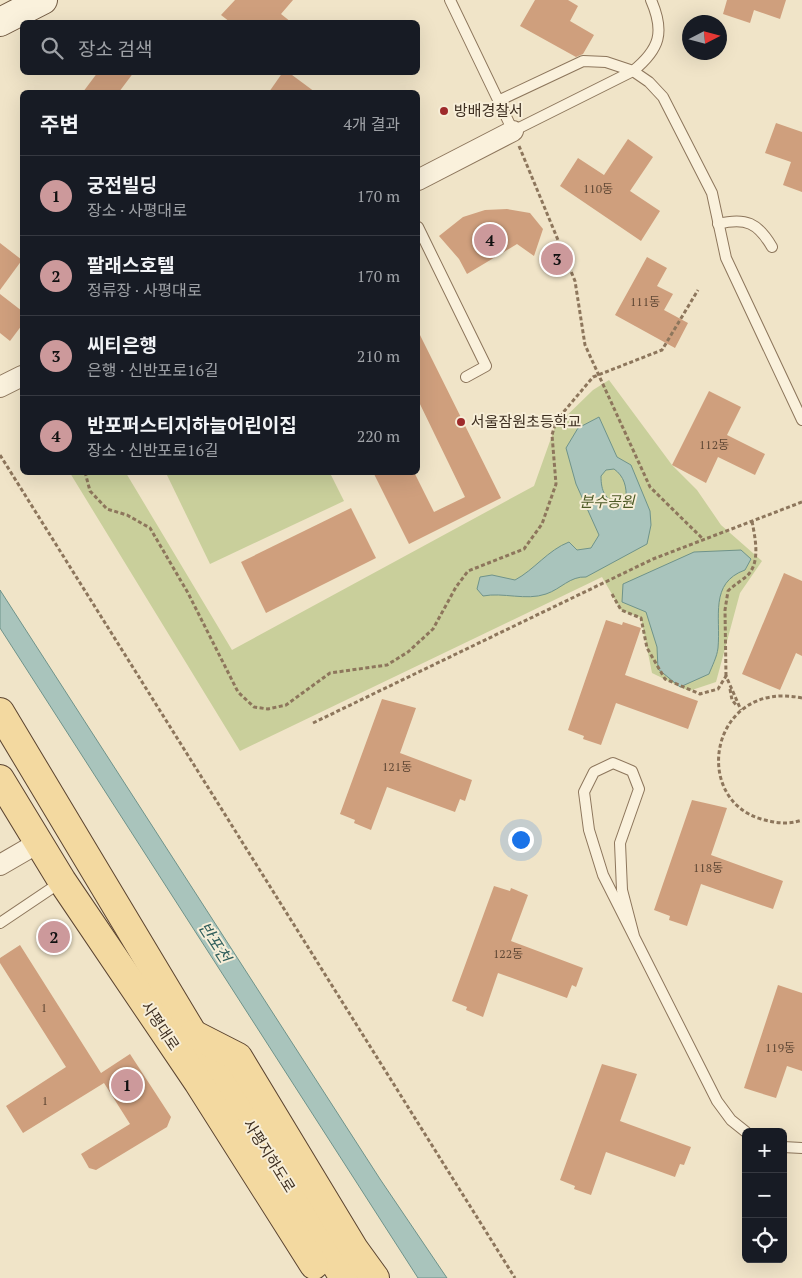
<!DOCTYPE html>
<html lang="ko">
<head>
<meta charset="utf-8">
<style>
	:root { --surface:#171b24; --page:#20242c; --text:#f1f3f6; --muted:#9ea1a6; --line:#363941; --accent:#cc999b }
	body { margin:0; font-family:"PT Serif","Noto Sans KR",serif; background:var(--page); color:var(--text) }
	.controls { position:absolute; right:15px; bottom:15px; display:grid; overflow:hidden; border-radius:8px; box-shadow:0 5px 20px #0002 }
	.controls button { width:45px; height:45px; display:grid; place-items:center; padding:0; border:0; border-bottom:1px solid var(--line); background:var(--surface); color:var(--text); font:25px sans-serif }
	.compass { position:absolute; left:682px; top:15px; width:45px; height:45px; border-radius:50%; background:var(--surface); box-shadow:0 5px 20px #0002; rotate:84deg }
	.you { position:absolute; left:520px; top:839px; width:18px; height:18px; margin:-12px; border:4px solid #fff; border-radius:50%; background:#1a73e8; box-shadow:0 0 0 8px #1a73e833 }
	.badge { display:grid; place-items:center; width:32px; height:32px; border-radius:50%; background:var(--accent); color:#111; font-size:16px; font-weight:700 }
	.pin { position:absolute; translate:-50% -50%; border:2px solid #fff; box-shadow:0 1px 5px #0006 }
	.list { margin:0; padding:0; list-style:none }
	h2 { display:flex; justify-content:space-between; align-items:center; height:65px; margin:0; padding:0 20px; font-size:21px }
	h2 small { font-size:16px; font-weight:400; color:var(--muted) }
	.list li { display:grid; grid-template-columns:32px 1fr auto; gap:15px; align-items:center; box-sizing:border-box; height:80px; padding:0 20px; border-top:1px solid var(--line) }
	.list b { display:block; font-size:19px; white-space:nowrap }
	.list p { margin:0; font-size:16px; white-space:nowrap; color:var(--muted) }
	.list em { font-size:16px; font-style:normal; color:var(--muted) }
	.icon { flex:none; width:28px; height:28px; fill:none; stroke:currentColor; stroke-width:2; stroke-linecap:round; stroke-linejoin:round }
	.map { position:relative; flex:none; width:802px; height:1278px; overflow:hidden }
	.search { position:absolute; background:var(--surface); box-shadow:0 5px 20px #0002; left:20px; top:20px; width:400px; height:55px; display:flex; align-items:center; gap:12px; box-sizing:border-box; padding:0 18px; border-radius:8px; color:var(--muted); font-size:19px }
	.panel { position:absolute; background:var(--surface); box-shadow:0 5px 20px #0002; left:20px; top:90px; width:400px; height:385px; border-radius:8px }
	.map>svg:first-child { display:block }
	.green { fill:#c9cf9b }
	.water { fill:#a9c4bc; stroke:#6f938a; fill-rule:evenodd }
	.building { fill:#cf9f7d }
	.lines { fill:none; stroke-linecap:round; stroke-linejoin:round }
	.lane-casing { stroke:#8d765c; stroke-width:12 }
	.street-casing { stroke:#8d765c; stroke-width:22 }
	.secondary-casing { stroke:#6f573f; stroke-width:30 }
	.primary-casing { stroke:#5b4430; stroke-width:30 }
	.path { stroke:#8d765c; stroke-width:3; stroke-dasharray:4 2.5; stroke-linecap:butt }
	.lane { stroke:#faf1dc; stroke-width:10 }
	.street { stroke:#faf1dc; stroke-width:20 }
	.secondary { stroke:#faf1dc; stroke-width:28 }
	.primary { stroke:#f3d9a0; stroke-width:28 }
	.poi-dot { fill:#9e2a2b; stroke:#f7eed8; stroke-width:2 }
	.labels { text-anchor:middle; stroke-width:4; stroke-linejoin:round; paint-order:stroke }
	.number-label { font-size:12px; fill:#624a37 }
	.poi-label { font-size:15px; fill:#3d2e20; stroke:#f7eed8; text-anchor:start }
	.park-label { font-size:15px; font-style:italic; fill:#4d5a26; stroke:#f7eed8 }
	.street-label { font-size:15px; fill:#3d2e20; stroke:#f7eed8 }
	.water-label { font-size:16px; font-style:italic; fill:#2f5d5a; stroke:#f7eed8 }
</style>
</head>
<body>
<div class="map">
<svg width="802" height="1278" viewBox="0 0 802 1278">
	<rect width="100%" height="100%" fill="#f0e4c8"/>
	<!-- green -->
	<g class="green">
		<path d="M609,380L672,465L697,490L721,525L762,561L740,593L716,682L689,691L652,673L641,618L621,610L602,577L240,751L70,473H126L232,650L534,486L555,427L593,390Z"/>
		<path d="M166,473H330L344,501L210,564Z"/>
	</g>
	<!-- water -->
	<g class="water">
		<path d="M599,417L617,457L631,465L650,511L651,525L647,544L586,577C570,576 561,589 546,594C526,601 503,592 483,596L477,589L480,577L492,575L515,580C534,570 548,550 569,542L577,550L591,548L599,535L576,484L566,448L578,428ZM614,469C624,476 627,487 626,499L620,503C605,501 601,491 601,476L606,470Z"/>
		<path d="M741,550L751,559L745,570C709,583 721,617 718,648C717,657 712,666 709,674L680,687L658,669L657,647L646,612L622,602L623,584L694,552Z"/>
		<path d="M0,590L380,1179L447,1278H418L0,628Z"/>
	</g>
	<!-- building -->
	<g class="building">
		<path d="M235,0H293L281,14L291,22H230L221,15Z"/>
		<path d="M535,0H568L578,6L570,21L594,35L583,54L576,57L520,26Z"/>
		<path d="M727,0H786L780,19L754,10L750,23L723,14Z"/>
		<path d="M98,72H134L119,92H83Z"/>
		<path d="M283,72H288L315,92H269Z"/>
		<path d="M776,123L802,132V192L783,185L791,162L765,153Z"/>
		<path d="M628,139L653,157L630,191L660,211L641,241L560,186L578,158L604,175Z"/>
		<path d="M507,209L530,213L543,229L534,256L517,244L467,274L459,259L439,236L463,217L485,210Z"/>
		<path d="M0,243L22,260L0,290Z"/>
		<path d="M647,257L667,268L657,286L673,294L664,310L688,323L675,348L615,315Z"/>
		<path d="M0,294L22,311V325L10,341L0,333Z"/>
		<path d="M418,331L501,498L409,544L373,472H414L434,512L465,497L418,400Z"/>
		<path d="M709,391L741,407L727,435L765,454L755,475L718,457L706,483L672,465Z"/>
		<path d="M351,508L376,558L266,613L241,562Z"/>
		<path d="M784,573L802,581V656L796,653L780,690L742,674Z"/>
		<path d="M606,620L622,625L623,622L641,628L625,675L698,701L688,729L616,703L601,745L583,739L584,736L568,730Z"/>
		<path d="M382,699L416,708L400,753L472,780L465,801L460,799L455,812L387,787L371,830L354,823L355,820L340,814Z"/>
		<path d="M692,800L727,808L711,855L783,881L773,909L701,884L687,926L669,920L670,916L654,910Z"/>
		<path d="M494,886L510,891L511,888L528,895L511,941L583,968L576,987L572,985L567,998L498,973L483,1017L466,1010L467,1007L452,1001Z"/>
		<path d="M20,945L101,1073L130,1054L171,1117L167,1127L96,1170L89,1168L81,1154L130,1124L104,1083L23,1133L6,1106L66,1067L0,963V958Z"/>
		<path d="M778,985L802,993V1071L787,1066L776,1098L744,1088Z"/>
		<path d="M602,1064L637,1074L620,1121L691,1147L684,1165L680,1164L675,1177L606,1152L591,1195L574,1189L575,1186L560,1180Z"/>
	</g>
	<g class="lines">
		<!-- lane casing -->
		<g class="lane-casing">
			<g id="lane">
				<path d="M450,0L513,131L633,71C660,49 665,32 651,0"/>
				<path d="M498,101L583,61L606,62L633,71L649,82L663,97L712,193L726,258L802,420"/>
				<path d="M718,224C746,217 758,223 772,247"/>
				<path d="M418,227L486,366L466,377"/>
				<path d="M0,923L61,882"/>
				<path d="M634,936L622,890L620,843L639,789L632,771L613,763L594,772L584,792L589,830L603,875L717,1101L731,1120L746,1132"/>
				<path d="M783,1147L802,1148"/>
			</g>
		</g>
		<!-- street casing -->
		<g class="street-casing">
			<g id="street">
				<path d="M418,180L513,131"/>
				<path d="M0,387L22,376"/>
				<path d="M0,865L38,843"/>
			</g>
		</g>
		<!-- secondary casing -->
		<g class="secondary-casing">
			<path id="secondary" d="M0,22L43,0"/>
		</g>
		<!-- primary casing -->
		<g class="primary-casing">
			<g id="primary">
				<path d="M0,712L193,1034L344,1278"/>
				<path d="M0,779L62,881L198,1082L314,1265"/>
				<path d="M193,1034L238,1057L354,1249L375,1278"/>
			</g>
		</g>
		<!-- path -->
		<g class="path">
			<path d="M519,146L575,281L585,345L650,487L704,540"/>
			<path d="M0,455L515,1278"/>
			<path d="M85,472L90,491L107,509L127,515L150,528L188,593L238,692L254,707L268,709L286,705L330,673L387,665L408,652L433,629L456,587L468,571L524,549L542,524L556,484L552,435L556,421L593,377L662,350L698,290"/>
			<path d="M612,594L621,610L641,618L647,648L665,679L700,694L718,689L726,676L741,710"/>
			<path d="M726,676L725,610L728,591C734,585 741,581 747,576C761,562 755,538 752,521"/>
			<path d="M730,689L732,700L737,706"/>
			<path d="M802,698C711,679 690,798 761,819C775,823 788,825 802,820"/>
			<path d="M313,723L653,559L802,502"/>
		</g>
		<!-- lane -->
		<use href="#lane" class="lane"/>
		<!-- street -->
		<use href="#street" class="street"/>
		<!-- secondary -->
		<use href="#secondary" class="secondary"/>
		<!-- primary -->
		<use href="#primary" class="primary"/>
	</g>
	<!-- markers -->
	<g class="poi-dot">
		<circle cx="444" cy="111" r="5"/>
		<circle cx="461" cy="422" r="5"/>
	</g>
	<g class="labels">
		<!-- number labels -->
		<g class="number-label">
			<text x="598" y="193">110동</text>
			<text x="645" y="306">111동</text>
			<text x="714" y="449">112동</text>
			<text x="397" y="771">121동</text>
			<text x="708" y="872">118동</text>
			<text x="508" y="958">122동</text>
			<text x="44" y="1012">1</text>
			<text x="780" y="1052">119동</text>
			<text x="45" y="1105">1</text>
		</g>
		<!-- poi labels -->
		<g class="poi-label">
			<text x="454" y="116">방배경찰서</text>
			<text x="471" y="427">서울잠원초등학교</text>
		</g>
		<!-- park labels -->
		<g class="park-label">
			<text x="607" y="507">분수공원</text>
		</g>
		<!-- street labels -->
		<g class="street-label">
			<text transform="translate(160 1026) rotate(56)" y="5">사평대로</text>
			<text transform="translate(269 1156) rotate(58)" y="5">사평지하도로</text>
		</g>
		<!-- water labels -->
		<g class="water-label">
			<text transform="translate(215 942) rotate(57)" y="6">반포천</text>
		</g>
	</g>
</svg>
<div class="controls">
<button>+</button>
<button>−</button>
<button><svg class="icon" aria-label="locate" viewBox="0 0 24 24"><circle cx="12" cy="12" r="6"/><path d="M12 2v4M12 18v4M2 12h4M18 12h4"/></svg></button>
</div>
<svg class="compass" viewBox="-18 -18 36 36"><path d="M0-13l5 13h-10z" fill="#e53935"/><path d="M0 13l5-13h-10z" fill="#9ea1a6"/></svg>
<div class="you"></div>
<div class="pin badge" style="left:127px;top:1085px">1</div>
<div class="pin badge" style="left:54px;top:937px">2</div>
<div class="pin badge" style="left:557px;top:259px">3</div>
<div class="pin badge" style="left:490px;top:240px">4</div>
<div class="search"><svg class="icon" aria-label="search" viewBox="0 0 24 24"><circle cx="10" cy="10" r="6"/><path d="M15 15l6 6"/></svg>장소 검색</div>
<section class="panel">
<h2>주변<small>4개 결과</small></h2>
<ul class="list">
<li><span class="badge">1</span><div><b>궁전빌딩</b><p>장소 · 사평대로</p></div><em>170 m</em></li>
<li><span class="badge">2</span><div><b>팔래스호텔</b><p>정류장 · 사평대로</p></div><em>170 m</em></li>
<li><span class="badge">3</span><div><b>씨티은행</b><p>은행 · 신반포로16길</p></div><em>210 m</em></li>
<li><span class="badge">4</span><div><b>반포퍼스티지하늘어린이집</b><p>장소 · 신반포로16길</p></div><em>220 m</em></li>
</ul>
</section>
</div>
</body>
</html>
